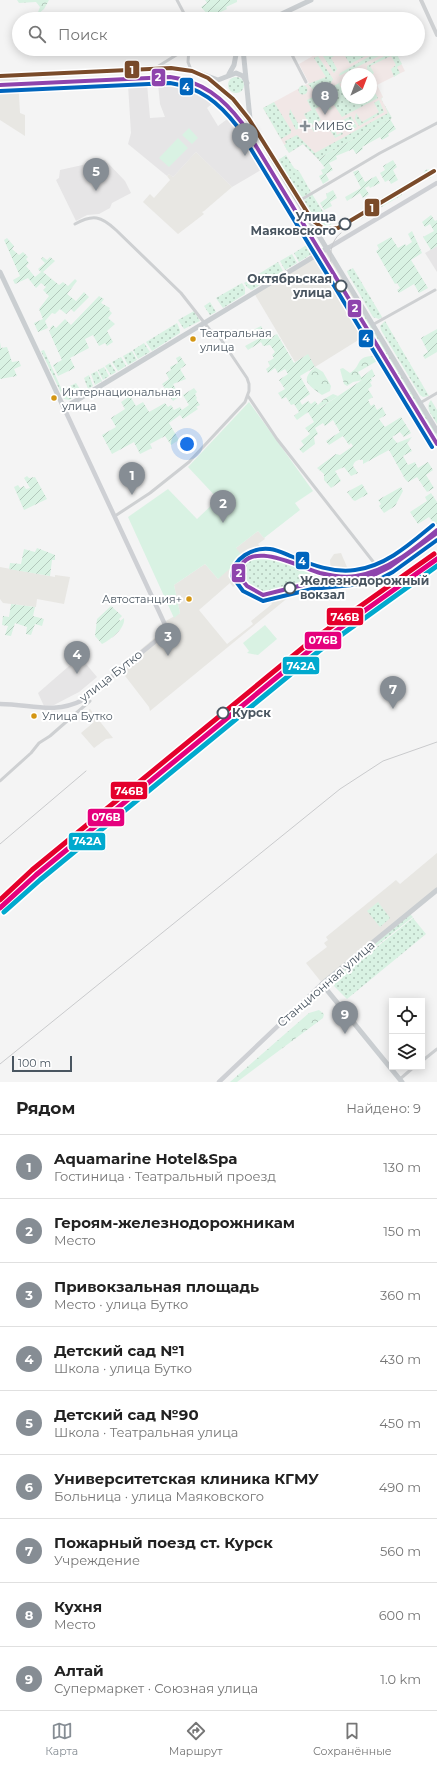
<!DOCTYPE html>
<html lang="ru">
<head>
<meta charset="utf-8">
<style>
	:root { --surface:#fff; --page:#f6f6f6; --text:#222; --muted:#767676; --line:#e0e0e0; --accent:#868d94 }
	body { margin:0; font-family:Montserrat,sans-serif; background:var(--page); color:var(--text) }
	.controls { position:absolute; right:12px; bottom:12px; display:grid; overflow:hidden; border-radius:0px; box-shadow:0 2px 10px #0003 }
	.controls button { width:36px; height:36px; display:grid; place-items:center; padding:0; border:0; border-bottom:1px solid var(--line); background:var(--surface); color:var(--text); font:20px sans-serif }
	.compass { position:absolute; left:341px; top:68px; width:36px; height:36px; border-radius:50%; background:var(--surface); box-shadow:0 2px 10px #0003; rotate:42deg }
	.scale { position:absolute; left:12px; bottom:10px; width:60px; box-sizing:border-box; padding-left:4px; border:2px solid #4a5661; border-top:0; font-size:11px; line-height:14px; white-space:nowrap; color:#4a5661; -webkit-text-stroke:3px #fff; paint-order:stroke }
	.you { position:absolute; left:187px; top:444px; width:14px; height:14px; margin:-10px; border:3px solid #fff; border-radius:50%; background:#1a73e8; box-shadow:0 0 0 6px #1a73e833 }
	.badge { display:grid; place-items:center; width:26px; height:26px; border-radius:50%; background:var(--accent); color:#fff; font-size:13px; font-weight:700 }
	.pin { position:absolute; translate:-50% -33px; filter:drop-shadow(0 1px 2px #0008) }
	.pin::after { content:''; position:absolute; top:21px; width:14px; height:12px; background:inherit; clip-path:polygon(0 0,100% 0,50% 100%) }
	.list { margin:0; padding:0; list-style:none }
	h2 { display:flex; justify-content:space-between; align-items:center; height:52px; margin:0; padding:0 16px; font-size:17px }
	h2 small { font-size:13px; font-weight:400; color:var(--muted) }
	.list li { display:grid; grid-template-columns:26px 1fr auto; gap:12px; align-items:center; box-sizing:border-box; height:64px; padding:0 16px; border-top:1px solid var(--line) }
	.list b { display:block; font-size:15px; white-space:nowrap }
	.list p { margin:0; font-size:13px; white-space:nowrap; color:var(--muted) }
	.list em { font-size:13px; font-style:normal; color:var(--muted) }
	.icon { flex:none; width:22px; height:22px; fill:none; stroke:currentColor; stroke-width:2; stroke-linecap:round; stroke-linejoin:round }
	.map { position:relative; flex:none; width:437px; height:1082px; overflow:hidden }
	.search { position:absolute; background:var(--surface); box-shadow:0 2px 10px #0003; left:12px; right:12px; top:12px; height:44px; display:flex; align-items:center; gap:10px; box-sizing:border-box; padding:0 14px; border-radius:22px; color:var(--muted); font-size:15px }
	.sheet { height:628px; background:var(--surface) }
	nav { display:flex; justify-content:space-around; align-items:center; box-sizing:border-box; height:56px; border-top:1px solid var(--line); background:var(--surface); font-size:11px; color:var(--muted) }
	nav a { display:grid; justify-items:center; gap:2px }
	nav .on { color:var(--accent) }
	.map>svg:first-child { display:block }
	.commercial { fill:#e8e7e3 }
	.education { fill:#e6e5e6 }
	.medical { fill:#f1e7e6; fill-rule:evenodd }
	.grass { fill:url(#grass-dots) }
	.forest { fill:url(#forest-crowns) }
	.park { fill:#d9f2e3 }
	.garden { fill:url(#garden-furrows) }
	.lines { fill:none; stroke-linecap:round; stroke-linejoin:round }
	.minor { stroke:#ced0d2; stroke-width:3 }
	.tertiary { stroke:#ced0d2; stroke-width:4 }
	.secondary { stroke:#ced0d4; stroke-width:4.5 }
	.primary { stroke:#caced1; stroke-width:5 }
	.tram { stroke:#c9cacc; stroke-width:1 }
	.rail { stroke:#c9cacc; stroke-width:1 }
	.rail-1-casing { stroke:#fff; stroke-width:8 }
	.rail-2-casing { stroke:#fff; stroke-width:8 }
	.rail-3-casing { stroke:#fff; stroke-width:8 }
	.rail-1 { stroke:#e5007d; stroke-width:5 }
	.rail-2 { stroke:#00a9ce; stroke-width:5 }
	.rail-3 { stroke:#e4002b; stroke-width:5 }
	.tram-1-casing { stroke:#fff; stroke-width:7 }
	.tram-2-casing { stroke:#fff; stroke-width:7 }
	.tram-3-casing { stroke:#fff; stroke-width:7 }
	.tram-1 { stroke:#8e44ad; stroke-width:4 }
	.tram-2 { stroke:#0065bd; stroke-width:4 }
	.tram-3 { stroke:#7a4b2a; stroke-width:4 }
	.poi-dot { fill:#868d94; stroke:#fff; stroke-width:1.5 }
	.stop-dot { fill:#fff; stroke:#4a5661; stroke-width:2 }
	.bus-dot { fill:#d49613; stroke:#fff; stroke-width:1.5 }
	.labels { text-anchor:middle; stroke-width:4; stroke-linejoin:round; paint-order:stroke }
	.bus-label { font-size:11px; fill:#4a5661; stroke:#fff; text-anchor:start }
	.poi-label { font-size:12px; fill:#4a5661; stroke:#fff; text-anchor:start }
	.stop-label { font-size:12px; font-weight:bold; fill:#4a5661; stroke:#fff; text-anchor:end }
	.street-label { font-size:12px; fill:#4a5661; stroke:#fff }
	.line-badge { stroke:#fff; stroke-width:1.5 }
	.badge-label { font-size:11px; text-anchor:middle; font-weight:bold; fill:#fff }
</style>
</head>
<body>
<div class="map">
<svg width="437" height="1082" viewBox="0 0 437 1082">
	<defs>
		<pattern id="grass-dots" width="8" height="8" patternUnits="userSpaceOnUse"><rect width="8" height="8" fill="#d9f2e3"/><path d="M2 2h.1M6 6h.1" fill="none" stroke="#b2c7bb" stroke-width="1.8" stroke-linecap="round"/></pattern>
		<pattern id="forest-crowns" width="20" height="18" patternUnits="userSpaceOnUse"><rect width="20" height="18" fill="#d9f2e3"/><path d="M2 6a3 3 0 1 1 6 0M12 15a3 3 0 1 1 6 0" fill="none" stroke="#b2c7bb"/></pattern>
		<pattern id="garden-furrows" width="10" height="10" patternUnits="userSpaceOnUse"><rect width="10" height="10" fill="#d9f2e3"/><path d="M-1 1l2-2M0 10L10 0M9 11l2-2" fill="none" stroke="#b2c7bb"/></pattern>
	</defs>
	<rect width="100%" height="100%" fill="#f4f4f4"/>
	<!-- commercial -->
	<g class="commercial">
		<path d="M0,78H18L20,113L25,115V136L0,120Z"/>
		<path d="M196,152L232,187L204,211L202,212L204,214L178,234L143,202L150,194L154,198L170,180L167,176L169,174L173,177Z"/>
		<path d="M328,248L376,329L315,367L307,355L295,362L254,293Z"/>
		<path d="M258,531L265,539L258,544L266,553H258L241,561L234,571H236L242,582L233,587L230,583L199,610L227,644L253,624L251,621L272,604L266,596L297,587H301L150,711L149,707L119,668L166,628L164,622L180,613L174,585L205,564L218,579L236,548Z"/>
		<path d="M341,553L350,574L331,573L330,560L334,554Z"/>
		<path d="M0,567L55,577V575L70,577L64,604L37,599L36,607L3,603L0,599Z"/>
		<path d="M90,709L113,738L106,739L94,748L81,733L94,722L86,712Z"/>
		<path d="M437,853V890L322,983L306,963L327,947L324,943L328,940L326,937L396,880L400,884Z"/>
	</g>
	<!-- education -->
	<g class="education">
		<path d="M183,83L198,89L215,101L207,108L218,126L230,117L261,170L232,187L196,152L173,177L169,174L167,176L128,144L131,133L128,85L147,84L150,118L165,117L160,104L158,84Z"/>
		<path d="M105,160L125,181L131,193L112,203L110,208L99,214L87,215L76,221L56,180L59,178L60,170Z"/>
		<path d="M437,246V272L425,253Z"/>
		<path d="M84,645L89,651V661L86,664L97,677L79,692L54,705L44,706L38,693L76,660L72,654Z"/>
	</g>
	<!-- medical -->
	<path class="medical" d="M325,49H394L405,71L377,85L383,97L381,99L392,118L318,159L303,144L289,153L263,108L309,83L299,64ZM347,74H371V98H347Z"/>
	<!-- grass -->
	<g class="grass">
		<path d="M357,49H362L365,54L373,49H379L350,64L345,56Z"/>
		<path d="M385,49H394L402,64L397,67L400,73L394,77L391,69L396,65L391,56L370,66L374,73L371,75L368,74L367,66L386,55Z"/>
		<path d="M334,50L337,54L331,58L337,69L334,73L323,56Z"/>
		<path d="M381,50L384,51L383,54L339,76L340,73Z"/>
		<path d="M318,56L333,79L331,83L315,92L308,84L326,77L314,58Z"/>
		<circle cx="236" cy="85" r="8"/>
		<path d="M346,79L339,84L344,93L347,91V98H371V86L378,98L342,117L325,91Z"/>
		<circle cx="303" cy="90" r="4.5"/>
		<path d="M320,93L332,109L329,110L325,103L315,109L321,120L310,126L304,114L312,110L307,100Z"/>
		<path d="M383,97L381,99L392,118L318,159L303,144L289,153L284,145L286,144L285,141L297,135L315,153L388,113L381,98Z"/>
		<path d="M379,100L384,112L359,126L355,119L356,113L362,122L379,112L374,103Z"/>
		<path d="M274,102L291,130V133L281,139L263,108Z"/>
		<path d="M290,109L300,127L296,130L289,116Z"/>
		<path d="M351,116L357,127L351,130L349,129L343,120Z"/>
		<path d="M325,121L327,125L314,132L311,128Z"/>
		<path d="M337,125L340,129L336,132L337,135L342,132L343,134L335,138L330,130Z"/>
		<path d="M286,155L294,168L299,171L311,192L303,197L300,196L278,160Z"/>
		<circle cx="428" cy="174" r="4.5"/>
		<path d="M412,180L415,186L403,193L405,189L403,185Z"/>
		<path d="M400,187L402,195L378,209L367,207Z"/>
		<path d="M312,194L332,226L329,228L333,234H325L322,232L303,201Z"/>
		<path d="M365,209L367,211H375L334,233L331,228Z"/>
		<path d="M308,244L313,253L299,262L294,253Z"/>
		<path d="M292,254L297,263L285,270L280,261Z"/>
		<path d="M278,262L283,271L252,290L248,288L244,283Z"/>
		<path d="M353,268L382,317L379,319L373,317L348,274L347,271Z"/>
		<path d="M242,283L245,288V294L223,308L216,298Z"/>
		<path d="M210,302L216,312L210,315L204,306Z"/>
		<path d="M194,311L200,321L184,329L178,320Z"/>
		<path d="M365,314L437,434V438L363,315Z"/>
		<path d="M385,321L429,396L423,397L420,395L381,330L380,326Z"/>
		<path d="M177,323L180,330V333L152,351L146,342Z"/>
		<path d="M144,343L150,352L138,359L133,350Z"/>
		<path d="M44,350L62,390L76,383L82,392L69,400L64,399L41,351Z"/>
		<path d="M132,351L137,360L128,365L123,356Z"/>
		<path d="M381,354L404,393L401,395L378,356Z"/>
		<path d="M121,357L126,366L118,371L112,362Z"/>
		<path d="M110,363L116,372L111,375L105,366Z"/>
		<path d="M104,367L109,376L103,380L98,370Z"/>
		<path d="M97,371L102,381L95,385L91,374Z"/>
		<path d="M89,375L93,386L88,389L84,378Z"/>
		<path d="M406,397L429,435L425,434L403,399Z"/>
		<path d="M431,400L437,410V424C433,416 424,408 431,400Z"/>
		<path d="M271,555L306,568L302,569L313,577L320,574V572L335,575L337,579C320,580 305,583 289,587C281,589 270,594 262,593C256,593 250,588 246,584C227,565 255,556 271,555Z"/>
		<path d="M378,902L390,918L380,927L367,911Z"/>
		<path d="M410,914L413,917L336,978L333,984L332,983V979Z"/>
		<path d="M413,918L426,934L347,999L334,986L337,979Z"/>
	</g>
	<!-- forest -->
	<g class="forest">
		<path d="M17,0H49L44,9L37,15L40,7L36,2L19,3Z"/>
		<path d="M372,356L377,361L358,372L363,380L353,382L347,386L344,384L340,369L343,368L350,373C362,366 355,357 372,356Z"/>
		<path d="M315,367L323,372L331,386L330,391L322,395C309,385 299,381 315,367Z"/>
		<path d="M333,394L338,396L319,408L318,405L324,399Z"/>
		<path d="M306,568L320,572L316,577L309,575L305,577L301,574V571Z"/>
		<path d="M319,1010L324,1014L323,1018L237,1082H230L309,1013Z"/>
	</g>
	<!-- park -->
	<g class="park">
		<path d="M189,128L198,138L192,144L182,135Z"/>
		<path d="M178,138L188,148L169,167L159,158Z"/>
		<path d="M249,402L313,491L295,503L300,510L264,538L258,531L236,548L243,557L218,579L205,564L174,585L180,613L174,618L128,517L168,489L197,519L218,499L188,467Z"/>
		<path d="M265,625L277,639L258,655L247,653L249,651L243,643Z"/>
	</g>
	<!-- garden -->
	<g class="garden">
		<path d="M205,0H237V2L226,7L227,9L210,17L201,7L207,3Z"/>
		<path d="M390,119L396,129L388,134L389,136L382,140L380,137L362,147L363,149L356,154L353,149L336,156L337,159L329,163L333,170L326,174L329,180L323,184L319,176L323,174L321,170L325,168L318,159Z"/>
		<path d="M393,160L397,167L393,170L398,180L391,184L389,180L385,182L380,173L385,170L383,166Z"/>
		<path d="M358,170L365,182L376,176L380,183L370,188L369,186L365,188L369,194L363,198L360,193L347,201L345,197L361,188L353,172Z"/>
		<path d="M333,190L337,198L330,202L332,206L324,210L320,203L327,198L326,194Z"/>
		<path d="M431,215L435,221L437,220V246L431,250L423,237L434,231L430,224L425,227L422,222Z"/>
		<path d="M412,231L422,253L411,260L428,288L419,293L414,284L399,293L397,290L400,288L397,283L395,284L376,251L379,249L377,245L391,237L398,248L405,244L406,246L412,242L408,234Z"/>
		<path d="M7,238L14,246L12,249L19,255L23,252L28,257L26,259L29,263L26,266L35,277L41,272L38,269L45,263L41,259L43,257L47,260L50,257L55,261L43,272L59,285L63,282L68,286L75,279L77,281L67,294L76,301L84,292L89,297L74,312L71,309L66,314L60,309L55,314L52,313L45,321L48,328L38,332L34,323L43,319L39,309L49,296L43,290L46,287L41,283L36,288L28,278L15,284L13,280L20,276L4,240Z"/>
		<path d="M99,296L104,299L101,303L110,308L109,310L112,313L108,318L115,324L107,331L113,342L107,346L105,343L99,346L93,335L85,339L89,348L70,358L75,368L58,376L53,365L62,360L49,331L51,329L50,328L53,325L56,328L65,319L71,325Z"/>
		<path d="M261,326L265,333L268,331L272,337L277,334L294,363L308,354L315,367L300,376L310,394L300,401L302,405L308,401L311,404L315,401L320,408L362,380L361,378L372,369L375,376L371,378L372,381L370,382L372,386L368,389L373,397L368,400L371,406L374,404L377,410L382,407L386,415L379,419L385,427L401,417L411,433L404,437L400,432L392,437L397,443L412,437L407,443L412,451L403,456L408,465L415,462L418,468L428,462L433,470L426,475L434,488L427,492L417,477L408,482L405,479L389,450L363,464V460C358,459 354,461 353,466L358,473L351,476L344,467L335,471L341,481L331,488L324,480V474L317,468L336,454L340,455L353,446L351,443L349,445L343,436L329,445L326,441L340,432L333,420L325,426L323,423L315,428L318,434L314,437L315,444L303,453L299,449L304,445L301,441L310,434L305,428L314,422L308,412L297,420L294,416L299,412L294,404L291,405L286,397L282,399L278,393L285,389L279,380L288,374L285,369L278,373L275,368L268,373L266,369L270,366L268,362L274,358L272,355L275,352L270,345L263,346L261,342L248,350L245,346L258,339L253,330Z"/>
		<path d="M437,329V352L425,359L423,355L428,352L421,338Z"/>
		<path d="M0,342L1,348L7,347L12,362L19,361L21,366L14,369L17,376L0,379Z"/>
		<path d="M180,356L186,365L180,369L186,379L173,384L180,396L173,401L162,384L169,379L166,373L171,370L170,367L178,363L176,358Z"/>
		<path d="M194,388L197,392L195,394L197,398L196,399L200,405L196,407L198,409L183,419L180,415L169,423L179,440L171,445L165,436L150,444L152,448L140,454L134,442L112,454L102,435L116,427L111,418L125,409L121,402L130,396L136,406L143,402L149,412L165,403L168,407L171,405L174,410L180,407L182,410L189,405L183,395Z"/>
		<path d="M27,476L29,478L35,477L47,499L24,510L14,487L18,485L20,488L24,486L26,489L30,488L24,478Z"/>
		<path d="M362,484L368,494L355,501L353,500L347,492Z"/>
		<path d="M401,487L403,491L395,506L384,513L379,506L381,504L378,500Z"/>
		<path d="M431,493L437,502V523L435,525L429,517L418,524L410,512L427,501L425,497Z"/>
		<path d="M37,548L55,555V560H52L50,576L9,569L10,563L21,564L24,549L35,552Z"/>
		<path d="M11,604L35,607L33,616L44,619L42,626L35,624L31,635L26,634L27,627L15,623L11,636L5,635L8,626L2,625L3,616L9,617Z"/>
		<path d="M111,606L122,616L119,619L120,621L124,618C126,628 110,640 102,644L95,636L97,619Z"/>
	</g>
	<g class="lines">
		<!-- minor -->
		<g class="minor">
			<path d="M177,0L187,19"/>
			<path d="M189,49L188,62L191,70"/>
			<path d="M289,49L306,82"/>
			<path d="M157,67L186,49"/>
			<path d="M299,201L380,153L437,123"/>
			<path d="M75,224C93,214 101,216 116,230L181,293L210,330L220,338L247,378L249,384V391L245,402L189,462L150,493L115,516"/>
			<path d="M374,324L435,290"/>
			<path d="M248,396L277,439L375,564"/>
			<path d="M420,403L437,393"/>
			<path d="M0,781L31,753L39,743L50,736L90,701L87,697"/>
			<path d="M422,1061L437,1049"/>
			<path d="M400,1079L414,1067"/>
		</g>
		<!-- tertiary -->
		<path class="tertiary" d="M421,0L437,35"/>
		<!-- secondary -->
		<g class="secondary">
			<path d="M328,248L437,183"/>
			<path d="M0,704C31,704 53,715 83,700L168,631L64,408"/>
			<path d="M219,1082L322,984"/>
		</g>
		<!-- primary -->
		<g class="primary">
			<path d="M271,19L311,0"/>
			<path d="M243,49L250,119"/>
			<path d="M229,74L234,65L237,49"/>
			<path d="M0,77L168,67L191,70L218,80L236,73L243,76L247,83"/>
			<path d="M209,78L230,97L252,125L437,431"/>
			<path d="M0,272L64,408L328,248"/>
			<path d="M402,1082L322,984L437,890"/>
		</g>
		<!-- tram -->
		<path class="tram" d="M332,269C329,257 330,241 341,233"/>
		<!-- rail -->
		<g class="rail">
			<path d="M0,844L86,771"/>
			<path d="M0,1064L340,789L383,761L437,742"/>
		</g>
		<!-- rail-1 casing -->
		<g class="rail-1-casing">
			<path id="rail-1" d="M0,908L36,875L315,646L437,559"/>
		</g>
		<!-- rail-2 casing -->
		<g class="rail-2-casing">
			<path id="rail-2" d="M4,912L40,880L319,651L437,566"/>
		</g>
		<!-- rail-3 casing -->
		<g class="rail-3-casing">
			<path id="rail-3" d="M0,900L32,870L311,641L434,554"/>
		</g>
		<!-- rail-1 -->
		<use href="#rail-1" class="rail-1"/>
		<!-- rail-2 -->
		<use href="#rail-2" class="rail-2"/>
		<!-- rail-3 -->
		<use href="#rail-3" class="rail-3"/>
		<!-- tram-1 casing -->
		<g class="tram-1-casing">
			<g id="tram-1">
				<path d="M0,85L170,77C202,81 223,98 242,123L437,444"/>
				<path d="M437,530C413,550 388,571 356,576C344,578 332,576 320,573C299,567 244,536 238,575L247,586L263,595L311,583L374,575L390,567L437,533"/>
			</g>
		</g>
		<!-- tram-2 casing -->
		<g class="tram-2-casing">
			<g id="tram-2">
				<path d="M0,91L170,83C200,87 219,103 237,126L432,447"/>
				<path d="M433,525C410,544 386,566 355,570C333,573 312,565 293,557C285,554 278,550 270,549C253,547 233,558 232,576L243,591L263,601L312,589L362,584L376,581L393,572L437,540"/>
			</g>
		</g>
		<!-- tram-3 casing -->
		<g class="tram-3-casing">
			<path id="tram-3" d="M0,76L171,68L192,71L208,78L233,99L249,119L312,220L324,229L338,228L434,171"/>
		</g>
		<!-- tram-1 -->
		<use href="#tram-1" class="tram-1"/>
		<!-- tram-2 -->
		<use href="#tram-2" class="tram-2"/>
		<!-- tram-3 -->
		<use href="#tram-3" class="tram-3"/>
	</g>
	<!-- markers -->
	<path class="poi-dot" d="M303 120h4v4h4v4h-4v4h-4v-4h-4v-4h4z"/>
	<g class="stop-dot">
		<circle cx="345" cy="224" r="5.5"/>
		<circle cx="341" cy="286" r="5.5"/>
		<circle cx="290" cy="588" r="5.5"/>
		<circle cx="223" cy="713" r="5.5"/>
	</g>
	<g class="bus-dot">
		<circle cx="193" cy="339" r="3.5"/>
		<circle cx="54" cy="398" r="3.5"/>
		<circle cx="189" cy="599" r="3.5"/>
		<circle cx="34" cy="716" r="3.5"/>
	</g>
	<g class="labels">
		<!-- bus labels -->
		<g class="bus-label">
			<text x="200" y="337">Театральная<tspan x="200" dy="14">улица</tspan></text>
			<text x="62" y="396">Интернациональная<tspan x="62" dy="14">улица</tspan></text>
			<text x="182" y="603" text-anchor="end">Автостанция+</text>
			<text x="42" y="720">Улица Бутко</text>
		</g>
		<!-- poi labels -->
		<g class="poi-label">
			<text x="314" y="130">МИБС</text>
		</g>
		<!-- stop labels -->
		<g class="stop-label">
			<text x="336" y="221">Улица<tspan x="336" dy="14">Маяковского</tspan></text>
			<text x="332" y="283">Октябрьская<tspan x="332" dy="14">улица</tspan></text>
			<text x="300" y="585" text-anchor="start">Железнодорожный<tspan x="300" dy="14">вокзал</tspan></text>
			<text x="232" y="717" text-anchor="start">Курск</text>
		</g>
		<!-- street labels -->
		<g class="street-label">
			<text transform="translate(111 676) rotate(-38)" y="4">улица Бутко</text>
			<text transform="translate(326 984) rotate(-41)" y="4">Станционная улица</text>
		</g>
	</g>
	<g class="line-badge">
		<rect x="124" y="60" width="16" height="19" rx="4" fill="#7a4b2a"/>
		<rect x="151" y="68" width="15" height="19" rx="4" fill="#8e44ad"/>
		<rect x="179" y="77" width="15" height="19" rx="4" fill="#0065bd"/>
		<rect x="364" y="198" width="16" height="19" rx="4" fill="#7a4b2a"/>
		<rect x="347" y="299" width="15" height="19" rx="4" fill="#8e44ad"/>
		<rect x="358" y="329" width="16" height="19" rx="4" fill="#0065bd"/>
		<rect x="295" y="551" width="15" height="19" rx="4" fill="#0065bd"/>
		<rect x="231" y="563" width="15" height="20" rx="4" fill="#8e44ad"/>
		<rect x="326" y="607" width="38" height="19" rx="4" fill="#e4002b"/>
		<rect x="304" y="631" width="38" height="19" rx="4" fill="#e5007d"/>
		<rect x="282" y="656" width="38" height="19" rx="4" fill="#00a9ce"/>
		<rect x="110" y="781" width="38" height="19" rx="4" fill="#e4002b"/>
		<rect x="87" y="808" width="38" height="19" rx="4" fill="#e5007d"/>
		<rect x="68" y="832" width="38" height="19" rx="4" fill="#00a9ce"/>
	</g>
	<g class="badge-label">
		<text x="132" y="74">1</text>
		<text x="158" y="81">2</text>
		<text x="186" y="91">4</text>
		<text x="372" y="212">1</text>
		<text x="355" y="312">2</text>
		<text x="366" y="342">4</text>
		<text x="302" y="565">4</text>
		<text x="239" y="577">2</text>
		<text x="345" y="621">746В</text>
		<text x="323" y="644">076В</text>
		<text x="301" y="670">742А</text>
		<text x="129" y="795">746В</text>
		<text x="106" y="821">076В</text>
		<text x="87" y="845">742А</text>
	</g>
</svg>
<div class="controls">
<button><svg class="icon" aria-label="locate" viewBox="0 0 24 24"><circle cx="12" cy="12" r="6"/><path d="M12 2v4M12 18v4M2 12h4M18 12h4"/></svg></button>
<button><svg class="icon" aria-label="layers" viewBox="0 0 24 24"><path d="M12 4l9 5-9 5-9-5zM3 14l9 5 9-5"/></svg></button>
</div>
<svg class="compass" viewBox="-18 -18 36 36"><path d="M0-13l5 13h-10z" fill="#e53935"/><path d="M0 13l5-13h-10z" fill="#767676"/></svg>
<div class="scale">100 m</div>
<div class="you"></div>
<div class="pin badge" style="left:132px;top:495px">1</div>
<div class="pin badge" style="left:223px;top:523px">2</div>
<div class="pin badge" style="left:168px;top:656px">3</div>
<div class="pin badge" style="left:77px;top:674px">4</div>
<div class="pin badge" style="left:96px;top:191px">5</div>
<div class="pin badge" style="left:245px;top:156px">6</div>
<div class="pin badge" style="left:393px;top:709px">7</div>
<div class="pin badge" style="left:325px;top:115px">8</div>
<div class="pin badge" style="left:345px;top:1034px">9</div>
<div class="search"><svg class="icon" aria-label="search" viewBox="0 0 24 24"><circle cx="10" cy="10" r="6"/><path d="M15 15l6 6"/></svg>Поиск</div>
</div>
<section class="sheet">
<h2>Рядом<small>Найдено: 9</small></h2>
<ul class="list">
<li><span class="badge">1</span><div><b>Aquamarine Hotel&amp;Spa</b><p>Гостиница · Театральный проезд</p></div><em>130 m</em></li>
<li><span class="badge">2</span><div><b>Героям-железнодорожникам</b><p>Место</p></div><em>150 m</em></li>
<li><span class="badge">3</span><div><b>Привокзальная площадь</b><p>Место · улица Бутко</p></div><em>360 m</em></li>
<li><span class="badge">4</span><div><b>Детский сад №1</b><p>Школа · улица Бутко</p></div><em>430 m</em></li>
<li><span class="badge">5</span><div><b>Детский сад №90</b><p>Школа · Театральная улица</p></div><em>450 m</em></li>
<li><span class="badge">6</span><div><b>Университетская клиника КГМУ</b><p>Больница · улица Маяковского</p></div><em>490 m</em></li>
<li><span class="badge">7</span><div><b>Пожарный поезд ст. Курск</b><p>Учреждение</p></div><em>560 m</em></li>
<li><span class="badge">8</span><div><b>Кухня</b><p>Место</p></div><em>600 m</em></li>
<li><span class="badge">9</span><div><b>Алтай</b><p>Супермаркет · Союзная улица</p></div><em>1.0 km</em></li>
</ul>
</section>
<nav>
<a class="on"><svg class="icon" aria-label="map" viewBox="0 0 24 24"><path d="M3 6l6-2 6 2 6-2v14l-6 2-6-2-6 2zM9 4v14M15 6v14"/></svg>Карта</a>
<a><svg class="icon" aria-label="directions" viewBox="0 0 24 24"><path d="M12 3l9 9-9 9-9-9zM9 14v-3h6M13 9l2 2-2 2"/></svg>Маршрут</a>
<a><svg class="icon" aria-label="saved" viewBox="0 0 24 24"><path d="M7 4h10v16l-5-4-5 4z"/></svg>Сохранённые</a>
</nav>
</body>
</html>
